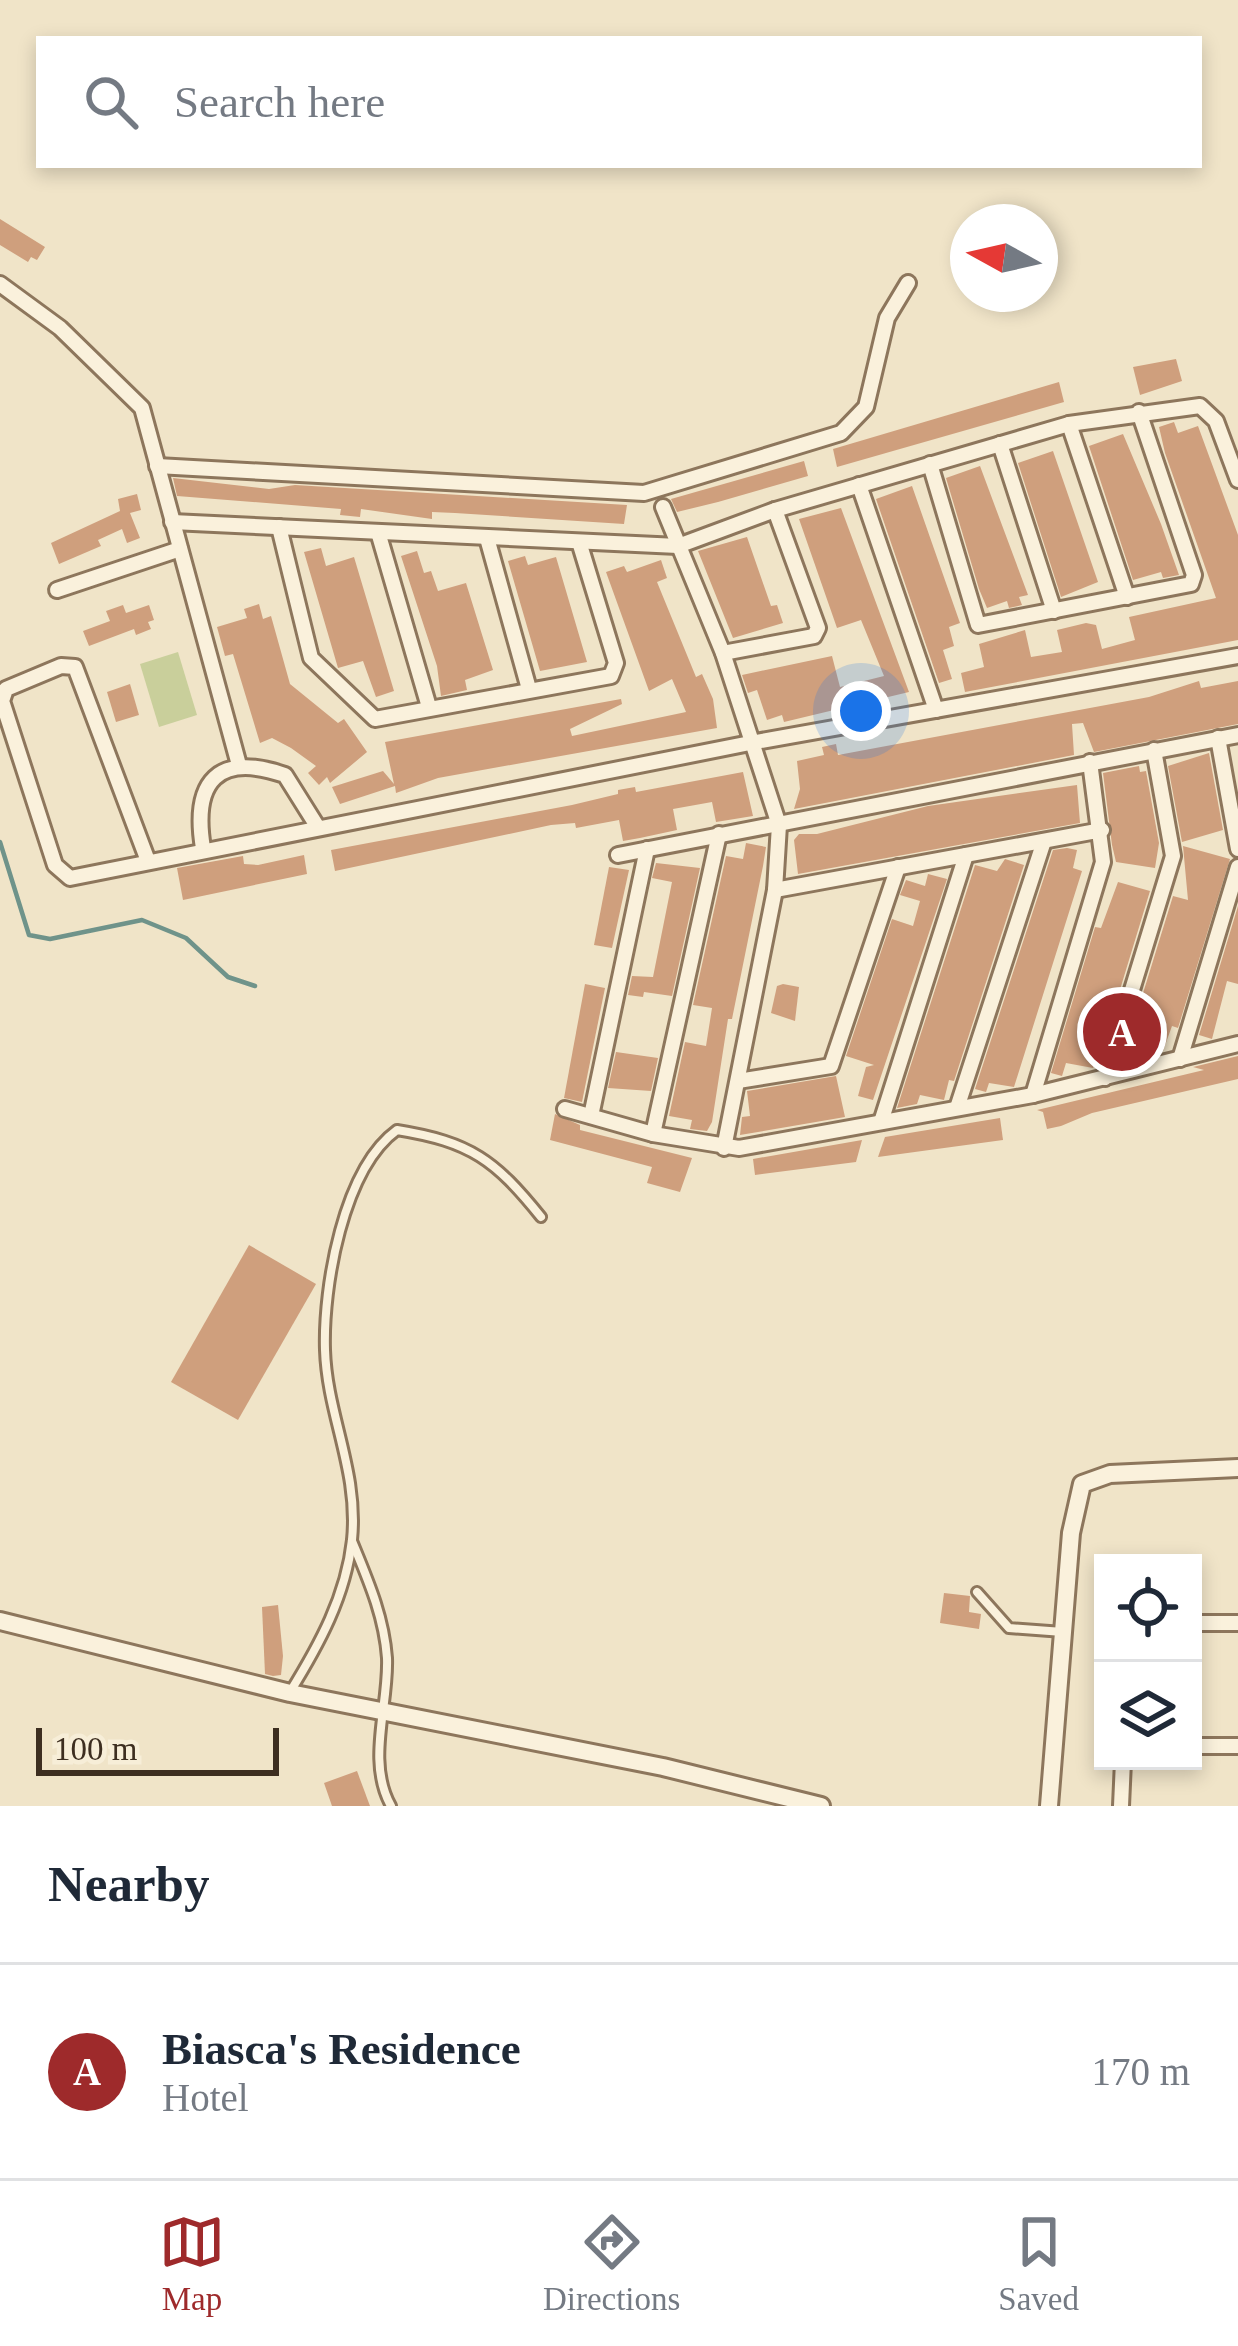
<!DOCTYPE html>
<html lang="en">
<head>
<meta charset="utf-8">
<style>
	:root { --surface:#fff; --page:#f6f6f7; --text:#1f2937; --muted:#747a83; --line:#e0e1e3; --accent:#9e2a2b }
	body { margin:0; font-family:"Times New Roman",serif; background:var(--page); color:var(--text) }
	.controls { position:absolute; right:36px; bottom:36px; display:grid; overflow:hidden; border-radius:0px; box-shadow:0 6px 18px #0003 }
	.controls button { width:108px; height:108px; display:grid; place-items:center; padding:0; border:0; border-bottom:3px solid var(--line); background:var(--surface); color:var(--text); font:60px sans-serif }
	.compass { position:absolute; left:950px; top:204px; width:108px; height:108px; border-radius:50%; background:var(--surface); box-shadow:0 6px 18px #0003; rotate:278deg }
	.scale { position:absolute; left:36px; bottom:30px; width:243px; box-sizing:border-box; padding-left:12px; border:6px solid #3d2e20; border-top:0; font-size:33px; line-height:42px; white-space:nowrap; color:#3d2e20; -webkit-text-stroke:9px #f7eed8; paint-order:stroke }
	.you { position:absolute; left:861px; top:711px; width:42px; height:42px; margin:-30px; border:9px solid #fff; border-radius:50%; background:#1a73e8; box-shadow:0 0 0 18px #1a73e833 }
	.badge { display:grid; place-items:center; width:78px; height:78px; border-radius:50%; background:var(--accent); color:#fff; font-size:39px; font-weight:700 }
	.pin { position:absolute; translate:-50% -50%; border:6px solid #fff; box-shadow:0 3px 12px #0006 }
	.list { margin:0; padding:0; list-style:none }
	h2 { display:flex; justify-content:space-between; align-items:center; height:156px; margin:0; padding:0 48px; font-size:51px }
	h2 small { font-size:39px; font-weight:400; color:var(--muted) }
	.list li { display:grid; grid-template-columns:78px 1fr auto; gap:36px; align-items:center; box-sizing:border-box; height:216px; padding:0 48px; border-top:3px solid var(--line) }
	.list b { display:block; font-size:45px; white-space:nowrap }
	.list p { margin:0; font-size:39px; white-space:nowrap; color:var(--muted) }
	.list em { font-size:39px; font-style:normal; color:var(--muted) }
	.icon { flex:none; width:66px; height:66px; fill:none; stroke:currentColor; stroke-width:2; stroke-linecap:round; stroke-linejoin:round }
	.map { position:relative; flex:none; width:1238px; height:1806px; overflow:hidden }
	.search { position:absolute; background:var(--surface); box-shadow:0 6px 18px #0003; left:36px; right:36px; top:36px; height:132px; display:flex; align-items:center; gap:30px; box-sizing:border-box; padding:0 42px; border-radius:0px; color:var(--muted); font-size:45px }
	.sheet { height:372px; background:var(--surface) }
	nav { display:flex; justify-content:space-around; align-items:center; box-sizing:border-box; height:168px; border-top:3px solid var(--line); background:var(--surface); font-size:33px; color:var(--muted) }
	nav a { display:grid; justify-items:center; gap:6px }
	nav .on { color:var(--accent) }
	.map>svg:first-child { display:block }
	.green { fill:#c9cf9b }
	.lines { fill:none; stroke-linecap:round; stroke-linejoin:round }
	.stream { stroke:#6f938a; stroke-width:4.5 }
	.building { fill:#cf9f7d }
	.service-casing { stroke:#8d765c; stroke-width:14 }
	.minor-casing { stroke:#8d765c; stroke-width:20 }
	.tertiary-casing { stroke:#8d765c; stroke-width:22 }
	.service { stroke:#faf1dc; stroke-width:8 }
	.minor { stroke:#faf1dc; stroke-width:14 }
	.tertiary { stroke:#faf1dc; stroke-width:16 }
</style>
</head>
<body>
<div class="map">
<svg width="1238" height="1806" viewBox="0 0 1238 1806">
	<rect width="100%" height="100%" fill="#f0e4c8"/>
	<!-- green -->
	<path class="green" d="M178,652L197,715L159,727L140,664Z"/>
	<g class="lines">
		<!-- stream -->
		<path class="stream" d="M0,842L29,935L50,939L142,920L186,938L228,977L255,986"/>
	</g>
	<!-- building -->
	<g class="building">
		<path d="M0,219L45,247L37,260L31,257L28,262L0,245Z"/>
		<path d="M1176,359L1182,381L1140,395L1133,367Z"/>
		<path d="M1059,382L1064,402L837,467L833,449Z"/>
		<path d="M1174,422L1178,433L1198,426L1238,535V640L965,692L961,673L984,667L979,644L1025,630L1031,657L1062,652L1057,630L1086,623L1096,625L1102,649L1135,640L1129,617L1216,598L1165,453L1159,427Z"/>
		<path d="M1123,434L1161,524L1179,575L1163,578L1161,572L1133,580L1089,446Z"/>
		<path d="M1053,451L1098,582L1061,597L1018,463Z"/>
		<path d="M804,461L808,476L718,502L677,512L671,499Z"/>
		<path d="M980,466L1028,595L1019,597L1022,605L1009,608L1007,601L987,608L979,589L946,478Z"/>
		<path d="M173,478L269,489L295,485L627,505L624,524L455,513L432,512V519L361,509L360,517L340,515L341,509L177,496Z"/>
		<path d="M912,486L960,623L949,627L954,646L943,650L952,679L939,683L876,499Z"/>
		<path d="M137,494L141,510L130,513L140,538L127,543L122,529L98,540L101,546L59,564L51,543L120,511L118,499Z"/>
		<path d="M841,508L909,692L784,722L782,715L767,720L757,690L748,693L742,675L832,656L840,687L884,676L861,620L837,628L799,519Z"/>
		<path d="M747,537L771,606L777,605L783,623L733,638L698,551Z"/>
		<path d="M321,548L326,566L354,557L394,691L376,697L363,661L338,668L304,552Z"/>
		<path d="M417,551L424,573L431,571L438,591L466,583L493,670L465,680L467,690L441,696L437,666L401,556Z"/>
		<path d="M525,556L528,565L556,557L587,662L540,671L508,561Z"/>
		<path d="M661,560L667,578L657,582L696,677L702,674L713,699L717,728L438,778L396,793L395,786L340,804L332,787L383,771L394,784L385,742L621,699L622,704L570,729L572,736L686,712L672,679L649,691L606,572L624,566L627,572Z"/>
		<path d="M259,604L263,619L271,616L290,684L338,723L344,719L367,752L330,783L327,777L319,785L308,773L316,766L291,748L272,738L260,743L233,654L225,656L217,627L247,618L244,609Z"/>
		<path d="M123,605L126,613L149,605L154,620L148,622L151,629L136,635L134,629L89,646L83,631L110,621L106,611Z"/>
		<path d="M1199,681L1201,688L1238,681V724L1094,752L1083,723L1072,724L1074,755L794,809L800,789L797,761L824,755L822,747L836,744L838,755L1149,697Z"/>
		<path d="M130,684L139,715L116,722L107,692Z"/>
		<path d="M1209,753L1223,830L1182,842L1168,766Z"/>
		<path d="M1139,766L1140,772L1146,771L1159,843L1155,868L1116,862L1112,845L1103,773Z"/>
		<path d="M743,772L753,816L716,822L712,802L673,809L677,830L640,838L623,841L619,820L576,828L575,823L551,825L335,871L331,850L572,805L618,794V790L635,787L636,792Z"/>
		<path d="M1077,785L1080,823L798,874L794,840L799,834H817L928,806Z"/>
		<path d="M746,843L766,847L763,866L732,1019H728L712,1122L707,1131L690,1129L692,1120L669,1116L685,1042L706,1046L712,1008L693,1005L726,856L743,859Z"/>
		<path d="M1183,846L1230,859L1178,1028L1172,1026L1163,1051L1140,1050L1138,1057L1129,1060L1123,1058L1173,896L1188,900Z"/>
		<path d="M1067,848L1077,850L1073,868L1082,871L1014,1087L989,1083L986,1092L975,1089L1053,850Z"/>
		<path d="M304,855L307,874L183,900L177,868L243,856L244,864L258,865Z"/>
		<path d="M1005,859L1024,865L954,1081L949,1080L944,1100L920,1095L917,1104L897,1108L975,865L997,871Z"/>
		<path d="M656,863L700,868L672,996L644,992L643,997L628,995L632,976L653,977L672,882L652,878Z"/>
		<path d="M609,867L629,870L612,948L594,945Z"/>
		<path d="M928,874L947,879L873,1100L858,1096L866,1067L874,1065L846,1056L892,919L913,926L920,901L900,895L906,880L925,886Z"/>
		<path d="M1118,882L1150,891L1101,1052L1093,1068L1066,1063L1062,1076L1051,1073L1095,927L1101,928Z"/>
		<path d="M1238,906V984L1227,981L1212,1039L1199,1035Z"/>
		<path d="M585,984L605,988L582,1102L564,1098Z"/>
		<path d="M783,984L799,987L795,1021L771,1013L777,986Z"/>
		<path d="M616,1052L658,1058L651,1091L608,1088Z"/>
		<path d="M1238,1056V1079L1092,1113L1061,1126L1047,1129L1043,1112L1037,1110L1204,1070L1193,1067Z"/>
		<path d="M836,1076L845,1117L740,1135L742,1117L750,1116L747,1091Z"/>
		<path d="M555,1114L580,1125V1130L692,1158L680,1192L647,1183L652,1167L550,1140Z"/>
		<path d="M1000,1118L1003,1140L878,1157L885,1137Z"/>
		<path d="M862,1140L856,1162L755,1175L753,1159Z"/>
		<path d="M249,1245L316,1284L238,1420L171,1382Z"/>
		<path d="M944,1593L970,1596L969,1612L981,1614L979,1629L940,1623Z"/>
		<path d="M278,1605L283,1656L281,1675L273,1676L265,1674L262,1607Z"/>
		<path d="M357,1771L370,1806H332L324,1783Z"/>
	</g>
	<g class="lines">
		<!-- service casing -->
		<g class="service-casing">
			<g id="service">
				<path d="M352,1541C368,1580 384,1616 387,1658C389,1706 366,1761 391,1806"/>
				<path d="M977,1592L1009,1628L1063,1632"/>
				<path d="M290,1692C319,1645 346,1596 352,1540C359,1471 327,1415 325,1350C323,1287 343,1169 397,1130C471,1142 495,1160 541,1217"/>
			</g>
		</g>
		<!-- minor casing -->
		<g class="minor-casing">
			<g id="minor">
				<path d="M0,284L60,328L142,408L239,765"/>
				<path d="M1069,424L1127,597"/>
				<path d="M1000,444L1054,611"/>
				<path d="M930,464L978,625L1191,584L1194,575L1139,412"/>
				<path d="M157,466L644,493L841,433L866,407L887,318L908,283"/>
				<path d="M859,485L936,710"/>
				<path d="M663,507L723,653L779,825L775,890L724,1148"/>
				<path d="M172,522L678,546L775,510L1069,424L1200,406L1216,421L1238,480"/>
				<path d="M279,527L311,658L375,719L611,676L616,663L580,545"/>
				<path d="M378,532L429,707"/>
				<path d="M487,538L529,689"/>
				<path d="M57,590L180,549"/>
				<path d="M723,653L814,636L818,628L775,510"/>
				<path d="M1218,738L1238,849"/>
				<path d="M203,848C192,781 218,752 285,775L317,826"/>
				<path d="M618,855L1238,735"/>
				<path d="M148,861L75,667L61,666L6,689L2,701L55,865L70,878L750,743L1238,656"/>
				<path d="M775,890L1102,830"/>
				<path d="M1180,1059L1238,867"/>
				<path d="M1105,1078L1173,856L1154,750"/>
				<path d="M738,1081L831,1066L898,867"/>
				<path d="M1033,1095L1103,862L1090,762"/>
				<path d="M957,1108L1044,841"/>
				<path d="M565,1109L653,1134L739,1148L1033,1095L1238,1044"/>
				<path d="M591,1116L647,849"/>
				<path d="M881,1122L966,855"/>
				<path d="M653,1134L719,834"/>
				<path d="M1193,1623H1238"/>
				<path d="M1193,1746H1238"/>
				<path d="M1121,1806L1123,1761"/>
			</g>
		</g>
		<!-- tertiary casing -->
		<g class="tertiary-casing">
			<g id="tertiary">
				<path d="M0,1621L290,1693L663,1767L821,1806"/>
				<path d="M1049,1806L1071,1533L1082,1484L1110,1474L1238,1468"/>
			</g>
		</g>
		<!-- service -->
		<use href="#service" class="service"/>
		<!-- minor -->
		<use href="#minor" class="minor"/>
		<!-- tertiary -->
		<use href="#tertiary" class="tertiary"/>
	</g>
</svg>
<div class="controls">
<button><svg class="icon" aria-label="locate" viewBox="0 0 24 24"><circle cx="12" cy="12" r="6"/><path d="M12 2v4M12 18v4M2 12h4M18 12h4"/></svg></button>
<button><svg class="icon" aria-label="layers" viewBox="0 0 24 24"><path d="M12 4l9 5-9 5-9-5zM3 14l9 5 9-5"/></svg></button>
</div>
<svg class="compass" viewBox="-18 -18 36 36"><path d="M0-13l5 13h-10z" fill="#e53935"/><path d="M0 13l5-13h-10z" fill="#747a83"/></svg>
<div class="scale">100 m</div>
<div class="you"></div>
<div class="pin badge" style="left:1122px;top:1032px">A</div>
<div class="search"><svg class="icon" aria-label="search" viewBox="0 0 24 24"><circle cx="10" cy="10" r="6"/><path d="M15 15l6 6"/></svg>Search here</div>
</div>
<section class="sheet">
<h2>Nearby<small></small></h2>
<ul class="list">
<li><span class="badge">A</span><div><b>Biasca's Residence</b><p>Hotel</p></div><em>170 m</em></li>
</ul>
</section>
<nav>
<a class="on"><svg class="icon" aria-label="map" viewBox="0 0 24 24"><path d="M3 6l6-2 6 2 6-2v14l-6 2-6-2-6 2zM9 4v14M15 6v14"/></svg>Map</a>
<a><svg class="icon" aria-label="directions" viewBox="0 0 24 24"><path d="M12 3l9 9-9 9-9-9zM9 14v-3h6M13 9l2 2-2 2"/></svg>Directions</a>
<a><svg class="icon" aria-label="saved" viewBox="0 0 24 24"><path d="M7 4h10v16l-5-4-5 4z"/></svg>Saved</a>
</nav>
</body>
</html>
